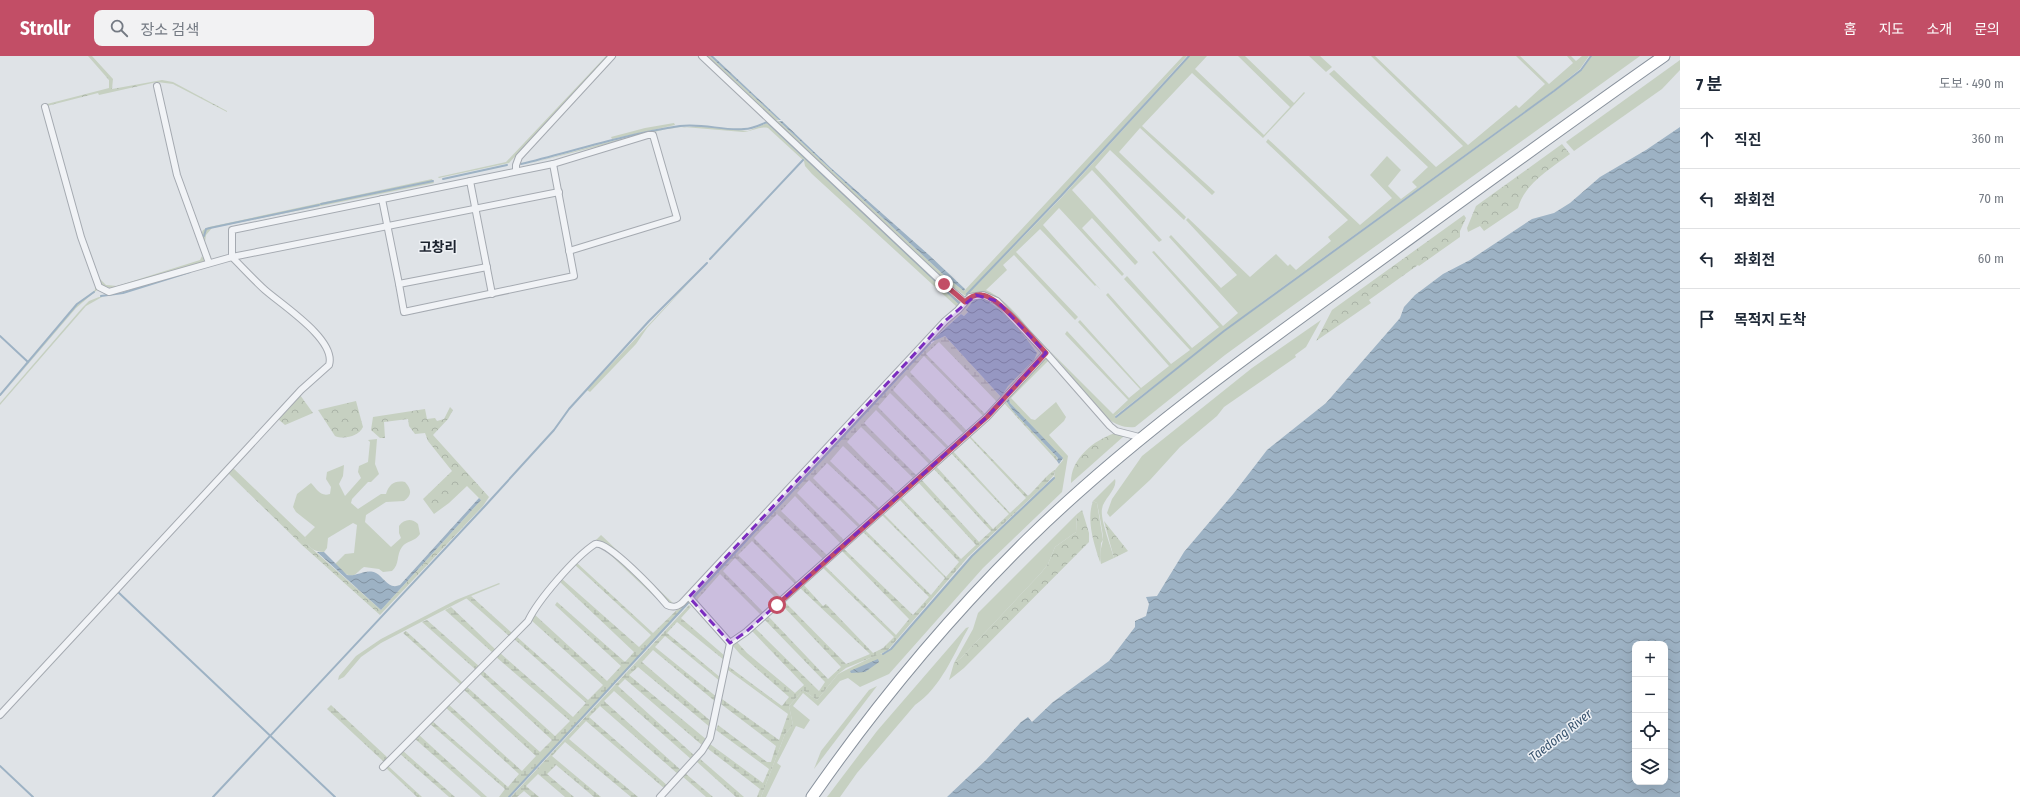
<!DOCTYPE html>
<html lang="ko">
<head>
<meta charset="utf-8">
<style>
	:root { --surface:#fff; --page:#f2f2f3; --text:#1f2937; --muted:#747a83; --line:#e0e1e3; --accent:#c24e66 }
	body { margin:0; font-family:"Fira Sans Condensed","Noto Sans KR",sans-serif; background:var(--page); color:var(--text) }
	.controls { position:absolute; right:12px; bottom:12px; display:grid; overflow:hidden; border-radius:8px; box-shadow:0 4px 16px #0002 }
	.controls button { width:36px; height:36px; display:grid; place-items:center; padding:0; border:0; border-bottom:1px solid var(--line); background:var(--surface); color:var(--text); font:20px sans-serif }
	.stop { position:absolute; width:12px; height:12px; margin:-9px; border:3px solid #c24e66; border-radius:50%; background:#fff }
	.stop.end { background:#c24e66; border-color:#fff; box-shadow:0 1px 4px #0008 }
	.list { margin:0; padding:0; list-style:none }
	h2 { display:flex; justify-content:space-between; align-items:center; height:52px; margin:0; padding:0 16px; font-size:17px }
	h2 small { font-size:13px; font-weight:400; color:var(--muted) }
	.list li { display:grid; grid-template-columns:26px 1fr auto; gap:12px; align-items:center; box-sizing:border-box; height:60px; padding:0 16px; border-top:1px solid var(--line) }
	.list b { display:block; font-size:15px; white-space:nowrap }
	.list em { font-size:13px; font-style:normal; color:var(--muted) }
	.icon { flex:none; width:22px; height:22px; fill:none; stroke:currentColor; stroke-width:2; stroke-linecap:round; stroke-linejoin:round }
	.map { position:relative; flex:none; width:1680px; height:741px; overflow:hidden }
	header { display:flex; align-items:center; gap:24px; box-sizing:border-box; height:56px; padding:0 20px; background:var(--accent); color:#fff }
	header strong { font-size:19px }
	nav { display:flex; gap:22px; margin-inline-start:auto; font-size:14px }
	.search { width:280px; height:36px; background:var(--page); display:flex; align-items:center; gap:10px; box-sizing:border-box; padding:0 14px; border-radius:8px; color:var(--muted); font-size:15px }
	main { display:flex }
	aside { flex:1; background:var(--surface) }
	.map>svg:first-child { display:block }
	.grass { fill:#c6d0c1 }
	.forest { fill:url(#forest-crowns) }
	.wetland { fill:url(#wetland-marsh) }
	.water { fill:url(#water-waves); fill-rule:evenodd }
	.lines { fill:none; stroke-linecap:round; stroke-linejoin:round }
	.stream { stroke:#9db2c4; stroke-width:2 }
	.street-casing { stroke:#a5aab1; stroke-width:8 }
	.highway-casing { stroke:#88919c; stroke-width:13 }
	.street { stroke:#f1f3f6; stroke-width:6 }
	.highway { stroke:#fff; stroke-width:11 }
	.route { stroke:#c24e66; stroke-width:5 }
	.marked { fill:#7b2cbf; fill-opacity:0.2; stroke:#7b2cbf; stroke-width:3; stroke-dasharray:8 5; stroke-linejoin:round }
	.labels { text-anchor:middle; stroke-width:3; stroke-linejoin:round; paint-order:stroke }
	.water-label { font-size:13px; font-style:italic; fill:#37526d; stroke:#eef1f5 }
	.quarter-label { font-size:14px; font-weight:bold; fill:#1c232e; stroke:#eef1f5 }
</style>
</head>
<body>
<header>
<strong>Strollr</strong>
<div class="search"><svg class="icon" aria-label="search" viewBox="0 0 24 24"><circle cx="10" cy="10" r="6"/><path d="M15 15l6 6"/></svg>장소 검색</div>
<nav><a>홈</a><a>지도</a><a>소개</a><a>문의</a></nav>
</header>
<main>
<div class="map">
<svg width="1680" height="741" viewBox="0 0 1680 741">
	<defs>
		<pattern id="forest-crowns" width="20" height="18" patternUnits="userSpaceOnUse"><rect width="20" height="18" fill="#c6d0c1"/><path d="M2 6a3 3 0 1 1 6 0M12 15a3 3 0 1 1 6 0" fill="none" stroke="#aab3a7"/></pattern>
		<pattern id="wetland-marsh" width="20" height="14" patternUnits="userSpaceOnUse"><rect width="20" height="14" fill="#c6d0c1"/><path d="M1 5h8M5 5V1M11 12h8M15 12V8" fill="none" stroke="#aab3a7"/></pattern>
		<pattern id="water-waves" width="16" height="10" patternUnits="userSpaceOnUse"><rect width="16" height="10" fill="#9db2c4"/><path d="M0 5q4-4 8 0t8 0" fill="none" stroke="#8091a0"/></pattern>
	</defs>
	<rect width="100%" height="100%" fill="#dfe3e7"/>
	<!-- grass -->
	<g class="grass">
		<path d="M606,0H608L509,107L439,122L438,121L506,106Z"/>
		<path d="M707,0H710L779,64L775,65Z"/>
		<path d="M1183,0H1187L1061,140L967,239L1062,141L1190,0H1207L1195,13L1264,79L1290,51L1238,0H1245L1294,47L1304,36L1305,37L1263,82L1192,17L1142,70L1215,136L1212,139L1140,72L1119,96L1186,161L1184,164L1110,94L1095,111L1162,184L1159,186L1092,114L1072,134L1138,206L1135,209L1092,162L1082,172L1124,218L1122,220L1059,152L1043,169L1101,234L1096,229L1095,230L1040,173L1016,196L1078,261L1075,264L1014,199L1003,209L1007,214L986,234C1008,244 1022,265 1037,283L1036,284L994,241H967L949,228L776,66L779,65L946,221L964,235Z"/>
		<path d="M1309,0H1320L1332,11L1326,16Z"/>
		<path d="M1371,0H1375L1468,89L1516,49L1519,52L1545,28L1516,0H1520L1549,28L1573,7L1567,0H1571L1576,5L1582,0H1589L1580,13L1553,35L1262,246L1115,360L1116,362L1225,275L1554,36L1582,14L1592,0H1640L1277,261L1225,299L1135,371C1124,372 1117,369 1108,363L1050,295L1113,358L1128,344L1065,278L1067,275L1129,342L1140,333L1078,266L1080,264L1141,332L1169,310L1106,239L1108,237L1171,308L1190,294L1124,223L1127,220L1192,292L1219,271L1152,196L1154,195L1223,270L1238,257L1169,181L1171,179L1221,232L1237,219L1186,164L1188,162L1250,221L1276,198L1288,210L1290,208L1296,214L1331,185L1328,181L1348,164L1266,86L1268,83L1360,169L1392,142L1370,119L1387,100L1401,114L1388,130L1401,143L1417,131L1412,126L1428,111L1329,18L1334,14L1436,111L1463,90Z"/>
		<path d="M1680,4V14L1662,33L1574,95L1566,86Z"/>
		<path d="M674,67L675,69L612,83L611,81L645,72Z"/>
		<path d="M767,67L960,248L957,251L812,118L805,110L804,105L768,72C760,70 751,76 743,76L684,71L666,73L524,109L612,85L669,72L701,70L748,75Z"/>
		<path d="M54,84L97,234L76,252L0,341L77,249L95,234V227L54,87L51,85Z"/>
		<path d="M432,123L434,127L212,172L206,179L204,193L200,180L203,174L209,171Z"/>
		<path d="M202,200L205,206L112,233L102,229L97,220L106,229L117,230L200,204Z"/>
		<path d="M708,206L647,272L636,288L590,336L587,334Z"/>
		<path d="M978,240L990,243L997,249L1041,296V298L1001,343L1007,330L1037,297L1003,258L980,243Z"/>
		<path d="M99,241H102L86,250L0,349V347L83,251L89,245Z"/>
		<path d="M974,241L976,244L973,245L967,254L968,256L964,260L961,258L933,283L694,541L696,535L955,258L965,252L964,250Z"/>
		<path d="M1321,264L1306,291L1295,299L1296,301L1224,351L1217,360L1180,391L1150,424L1110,461L1107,457L1112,443L1142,400L1252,312Z"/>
		<path d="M1045,301H1048L1049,304L1011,342L1031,363L1035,364L1056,346L1066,361L1064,365L1049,379L1068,400L1062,436L983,512L889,618L860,631L848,622L840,625L818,650L803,637L793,650L810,664L804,673L796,670L777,707L781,710L766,741H761L785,678L793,669L789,650L803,634L817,644L838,618L878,598L886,597L891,593L972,500L1054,422L1055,414L1063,404L1010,347L1009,342Z"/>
		<path d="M377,383L375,408L379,418L371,426H368L352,443L351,447L358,453L381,438H386C389,428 395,424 405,426C412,434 412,439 404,445L386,446L366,459L365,466L391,491L401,482L399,477V470C404,463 412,462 418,468L420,478C415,486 407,484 402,491C396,499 400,508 392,515L383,516L379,513L364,511C360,513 357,518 354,519C346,522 340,512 335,508L345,498L354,497L357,469L353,467L328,482L327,492L324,496C314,496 307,491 305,481L315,471L296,456L293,451L297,438L311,427C317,433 320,441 330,438L331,431L326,423L327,416L344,409L343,420L339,428L345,440L361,422L358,416L359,410L368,406L370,386L368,384Z"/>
		<path d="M1115,423C1118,433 1103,443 1102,453C1100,463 1111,491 1114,502L1101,508C1099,500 1101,492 1103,484C1104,481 1098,452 1097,447L1093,445Z"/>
		<path d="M1077,458L1076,476L1055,491L1048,508L1041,517L961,602L954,607L973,573L978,557Z"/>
		<path d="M601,479L674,548L667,546L609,491L599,484H596Z"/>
		<path d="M601,488L636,519L658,544L601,490Z"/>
		<path d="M499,527L500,528L471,540L381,587L361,601L344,621L338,624L339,620L356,600L381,583L456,544Z"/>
		<path d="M969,571C954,597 941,632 915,649L857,717L840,741H827L877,675L966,572Z"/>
		<path d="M877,630L814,713L821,695L869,634Z"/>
	</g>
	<!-- forest -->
	<g class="forest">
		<path d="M88,0H92L113,23L112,33L162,24L173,26L227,55V56L173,28L157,26L99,39L98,37L47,50V48L109,32V24Z"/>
		<path d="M1562,88L1570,98C1550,113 1525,127 1518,152L1484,175L1480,170L1468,176L1467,172L1476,150Z"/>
		<path d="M1464,159L1466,162L1460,175V181L1419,210L1418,209L1369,244L1371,247L1316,285L1332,254Z"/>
		<path d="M300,339L313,357L285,369L278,363Z"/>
		<path d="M356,345L363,371C359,380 344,384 335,380L318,354Z"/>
		<path d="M450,351L453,354L448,363L433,379L489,441L483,450L380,559L302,489L227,416L232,411L305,481L309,490L381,554L481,444L467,430L449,447L434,458L423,443L452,415L428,385L425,377L415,378L409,370L408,363L384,366L385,382H380L371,374L373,361L425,353L427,363L435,362L437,365L444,363Z"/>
		<path d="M1115,377L1124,380L1071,427C1070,403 1094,384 1115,377Z"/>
		<path d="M1093,445L1097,447L1103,484L1101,487L1100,506C1094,488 1086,464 1093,445Z"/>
		<path d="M1082,454L1089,477V486L964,612L949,624L954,607L961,602L1041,517L1048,508L1055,491L1076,476L1077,458Z"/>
		<path d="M1104,465L1128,495L1114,502Z"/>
	</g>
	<!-- wetland -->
	<g class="wetland">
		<path d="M945,280L1001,341L998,347L939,286L926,298L986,359L984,361L924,300L910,316L967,375L964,378L906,319L893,334L949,391L947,393L890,337L878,351L933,407L930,409L876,354L864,367L917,420L914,423L861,371L847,386L898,438L895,440L843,390L830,405L880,453L878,455L827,407L813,422L861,470L859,472L809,424L797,437L845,485L841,488L795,440L781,455L828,500L824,504L777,458L754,482L798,527L796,529L752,485L738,499L782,542L779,545L735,502L723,515L764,557L762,560L720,518L697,544L695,541L925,293L937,283Z"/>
		<path d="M1006,345L1013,355L1058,402L1057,405L1004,347Z"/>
		<path d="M969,379L1028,440C1035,434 1049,416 1055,414L1054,419L1046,428L968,501L887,595L846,612L838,618L817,644L803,634L789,650L793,669L785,678L761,741H757L760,733L707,692L710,688L763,727L769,713L716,674L718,669L767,706H771L776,690L721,648L722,643L779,684L788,658L728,614V610L782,650L789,641L740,598L733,590L737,586L747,597L795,637L804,629L752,575L755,572L819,635L825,626L764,563L768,560L828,623L841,611L781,548L784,545L846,608L870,598L799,531L803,528L823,550L826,548L873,597L883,592L894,581L822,511L824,509L896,579L909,563L841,494L843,492L913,559L929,541L862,475L864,473L931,539L945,522L881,458L882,456L946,521L959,506L898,442L900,440L961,503L976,489L917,425L920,422L979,486L991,475L932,411L935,409L993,473L1009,458L950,396L952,394L1010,457L1026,442L968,380Z"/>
		<path d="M577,507L653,577L686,545L690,546L508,741H499L505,733L429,667L431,664L508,731L519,718L445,651L448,648L522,715L536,700L463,633L466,630L540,696L552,684L479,617L482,614L555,680L570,665L495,600L499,596L573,661L586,647L513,582L516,580L588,644L603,629L531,564L534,558L607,625L621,610L555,549L557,546L625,606L634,596L559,525L562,523L639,591L651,579L575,509Z"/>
		<path d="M471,540L512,577L509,580L466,542Z"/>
		<path d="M689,549L691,551L681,562L725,600L724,604L677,566L667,577L721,622V626L665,580L655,591L718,642L717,647L653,594L642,606L713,667L711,672L638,611L629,619L707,684L703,690L625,623L618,630L695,700L692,704L614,635L604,645L682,715L679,719L600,650L589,661L668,730L665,733L586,665L569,683L638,741H631L565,686L552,700L601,741H594L556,709L547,718L574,741H565L538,718L526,730L539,741H531L524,735L517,741H511Z"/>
		<path d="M451,551L496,594L493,597L445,554Z"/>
		<path d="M427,564L480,611L476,614L422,566Z"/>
		<path d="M406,575L463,627L461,629L403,577Z"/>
		<path d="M331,649L388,702L384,706L327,653Z"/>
		<path d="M418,678L487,741H481L414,682Z"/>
		<path d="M402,694L455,741H449L399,697Z"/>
		<path d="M699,702L744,741H736L696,705Z"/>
		<path d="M387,709L422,741H417L385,711Z"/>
		<path d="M685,717L713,741H706L682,720Z"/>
	</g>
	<!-- water -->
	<g class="water">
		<path d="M710,0H713L781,64H779Z"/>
		<path d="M779,65H782L831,112L929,199L965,233L964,235L946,221Z"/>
		<path d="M1680,71V741H947L986,704L1021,666L1028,661L1032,666L1053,646L1109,605L1135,571V565L1146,560L1149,548L1146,541L1157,540L1184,496L1234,437L1267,394L1326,347L1400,262L1404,251L1415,239L1443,218L1470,204L1532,163L1554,157L1570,147L1600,121L1646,94ZM1635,588H1665V726H1635Z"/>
		<path d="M978,240L980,243C996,243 1028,284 1037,297L1034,304L1008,330L1001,341L945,280L929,287L961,258L964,260L968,256L966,254L972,246L976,243L974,241Z"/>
		<path d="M1009,342L1010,347L1063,402L1059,408L1057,405L1058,402L1013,355L1006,345Z"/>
		<path d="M479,442L481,444L381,554L317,496H324L347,519C357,521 366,512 376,517C384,521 388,534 400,529Z"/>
		<path d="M878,603L879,606L865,616L851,617L850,615Z"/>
	</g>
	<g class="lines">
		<!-- stream -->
		<g class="stream">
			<path d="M521,108C574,95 626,78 680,70C703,67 723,75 744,73C752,73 760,69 767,66L959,247"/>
			<path d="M443,123L507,109"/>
			<path d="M321,148L433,125"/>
			<path d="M204,180L206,173L210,172L319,149"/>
			<path d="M710,203L803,104"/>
			<path d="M967,238L1061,140L1189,0"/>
			<path d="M101,240L123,237L190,216"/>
			<path d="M0,280L28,306"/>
			<path d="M0,339L77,248L94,236"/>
			<path d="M1116,361L1224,275L1554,35L1581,14L1591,0"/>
			<path d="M118,536L335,741"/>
			<path d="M693,542L930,287"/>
			<path d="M883,598L891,593L972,500L1054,422"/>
			<path d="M0,710L33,741"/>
			<path d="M213,741L484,451L554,374L569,353L649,265L707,207"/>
			<path d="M509,741L688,547"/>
		</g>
		<!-- street casing -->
		<g class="street-casing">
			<g id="street">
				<path d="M702,0L944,228L965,246L970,241L983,239L997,245L1046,297L1110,370L1116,375L1143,382"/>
				<path d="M157,30L177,119L209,207"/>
				<path d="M45,51L81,181L99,231L109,236L232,201V174L553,108L648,79H653L677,162L569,195"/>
				<path d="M516,115V109L519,101L612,0"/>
				<path d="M470,125L492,238"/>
				<path d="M382,143L399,228L487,211"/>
				<path d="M232,201L559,136"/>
				<path d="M399,228L404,256L574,220L553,108"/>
				<path d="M689,541L730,587"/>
				<path d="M0,659L230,411L301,334L329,309C337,284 282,249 265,234C254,224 243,212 232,201"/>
				<path d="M383,711L528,565C538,544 575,501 595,488C608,484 657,537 667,549C673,552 677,551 682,547L945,265L958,254L965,246"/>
				<path d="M660,741L702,695L710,682L730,587L746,576L987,361L1046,297"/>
			</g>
		</g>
		<!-- highway casing -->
		<g class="highway-casing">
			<path id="highway" d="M812,741C876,649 948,562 1028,483C1128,385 1244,302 1358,220C1460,146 1561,72 1664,0"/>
		</g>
		<!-- street -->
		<use href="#street" class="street"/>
		<!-- highway -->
		<use href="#highway" class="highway"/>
	</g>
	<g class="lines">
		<!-- route -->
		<path class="route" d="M777,549L987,361L1046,297C1034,284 998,240 982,239C975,238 970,241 965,246L944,228"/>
	</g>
	<!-- marked area -->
	<path class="marked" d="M976,239L997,245L1046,297L987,361L746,576L730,587L689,541L945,265Z"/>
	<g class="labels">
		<!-- water labels -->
		<g class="water-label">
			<text transform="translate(1560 679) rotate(-38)" y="5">Taedong River</text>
		</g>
		<!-- quarter labels -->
		<g class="quarter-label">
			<text x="438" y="196">고창리</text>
		</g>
	</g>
</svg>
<div class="controls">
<button>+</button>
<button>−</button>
<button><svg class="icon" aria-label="locate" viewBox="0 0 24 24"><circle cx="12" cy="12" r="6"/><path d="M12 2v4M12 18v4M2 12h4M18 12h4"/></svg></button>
<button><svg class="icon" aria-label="layers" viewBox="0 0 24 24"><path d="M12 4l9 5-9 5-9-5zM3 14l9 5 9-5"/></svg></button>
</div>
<div class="stop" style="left:777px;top:549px"></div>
<div class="stop end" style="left:944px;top:228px"></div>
</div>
<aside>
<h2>7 분<small>도보 · 490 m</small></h2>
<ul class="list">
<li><svg class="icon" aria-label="ahead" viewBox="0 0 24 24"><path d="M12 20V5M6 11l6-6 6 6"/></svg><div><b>직진</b></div><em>360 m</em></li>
<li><svg class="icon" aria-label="left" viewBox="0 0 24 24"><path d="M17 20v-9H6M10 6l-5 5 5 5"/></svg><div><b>좌회전</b></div><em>70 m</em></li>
<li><svg class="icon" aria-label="left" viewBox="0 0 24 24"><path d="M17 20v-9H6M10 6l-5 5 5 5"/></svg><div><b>좌회전</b></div><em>60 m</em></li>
<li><svg class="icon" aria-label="arrive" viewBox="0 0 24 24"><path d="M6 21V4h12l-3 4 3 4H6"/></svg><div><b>목적지 도착</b></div></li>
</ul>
</aside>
</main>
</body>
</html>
